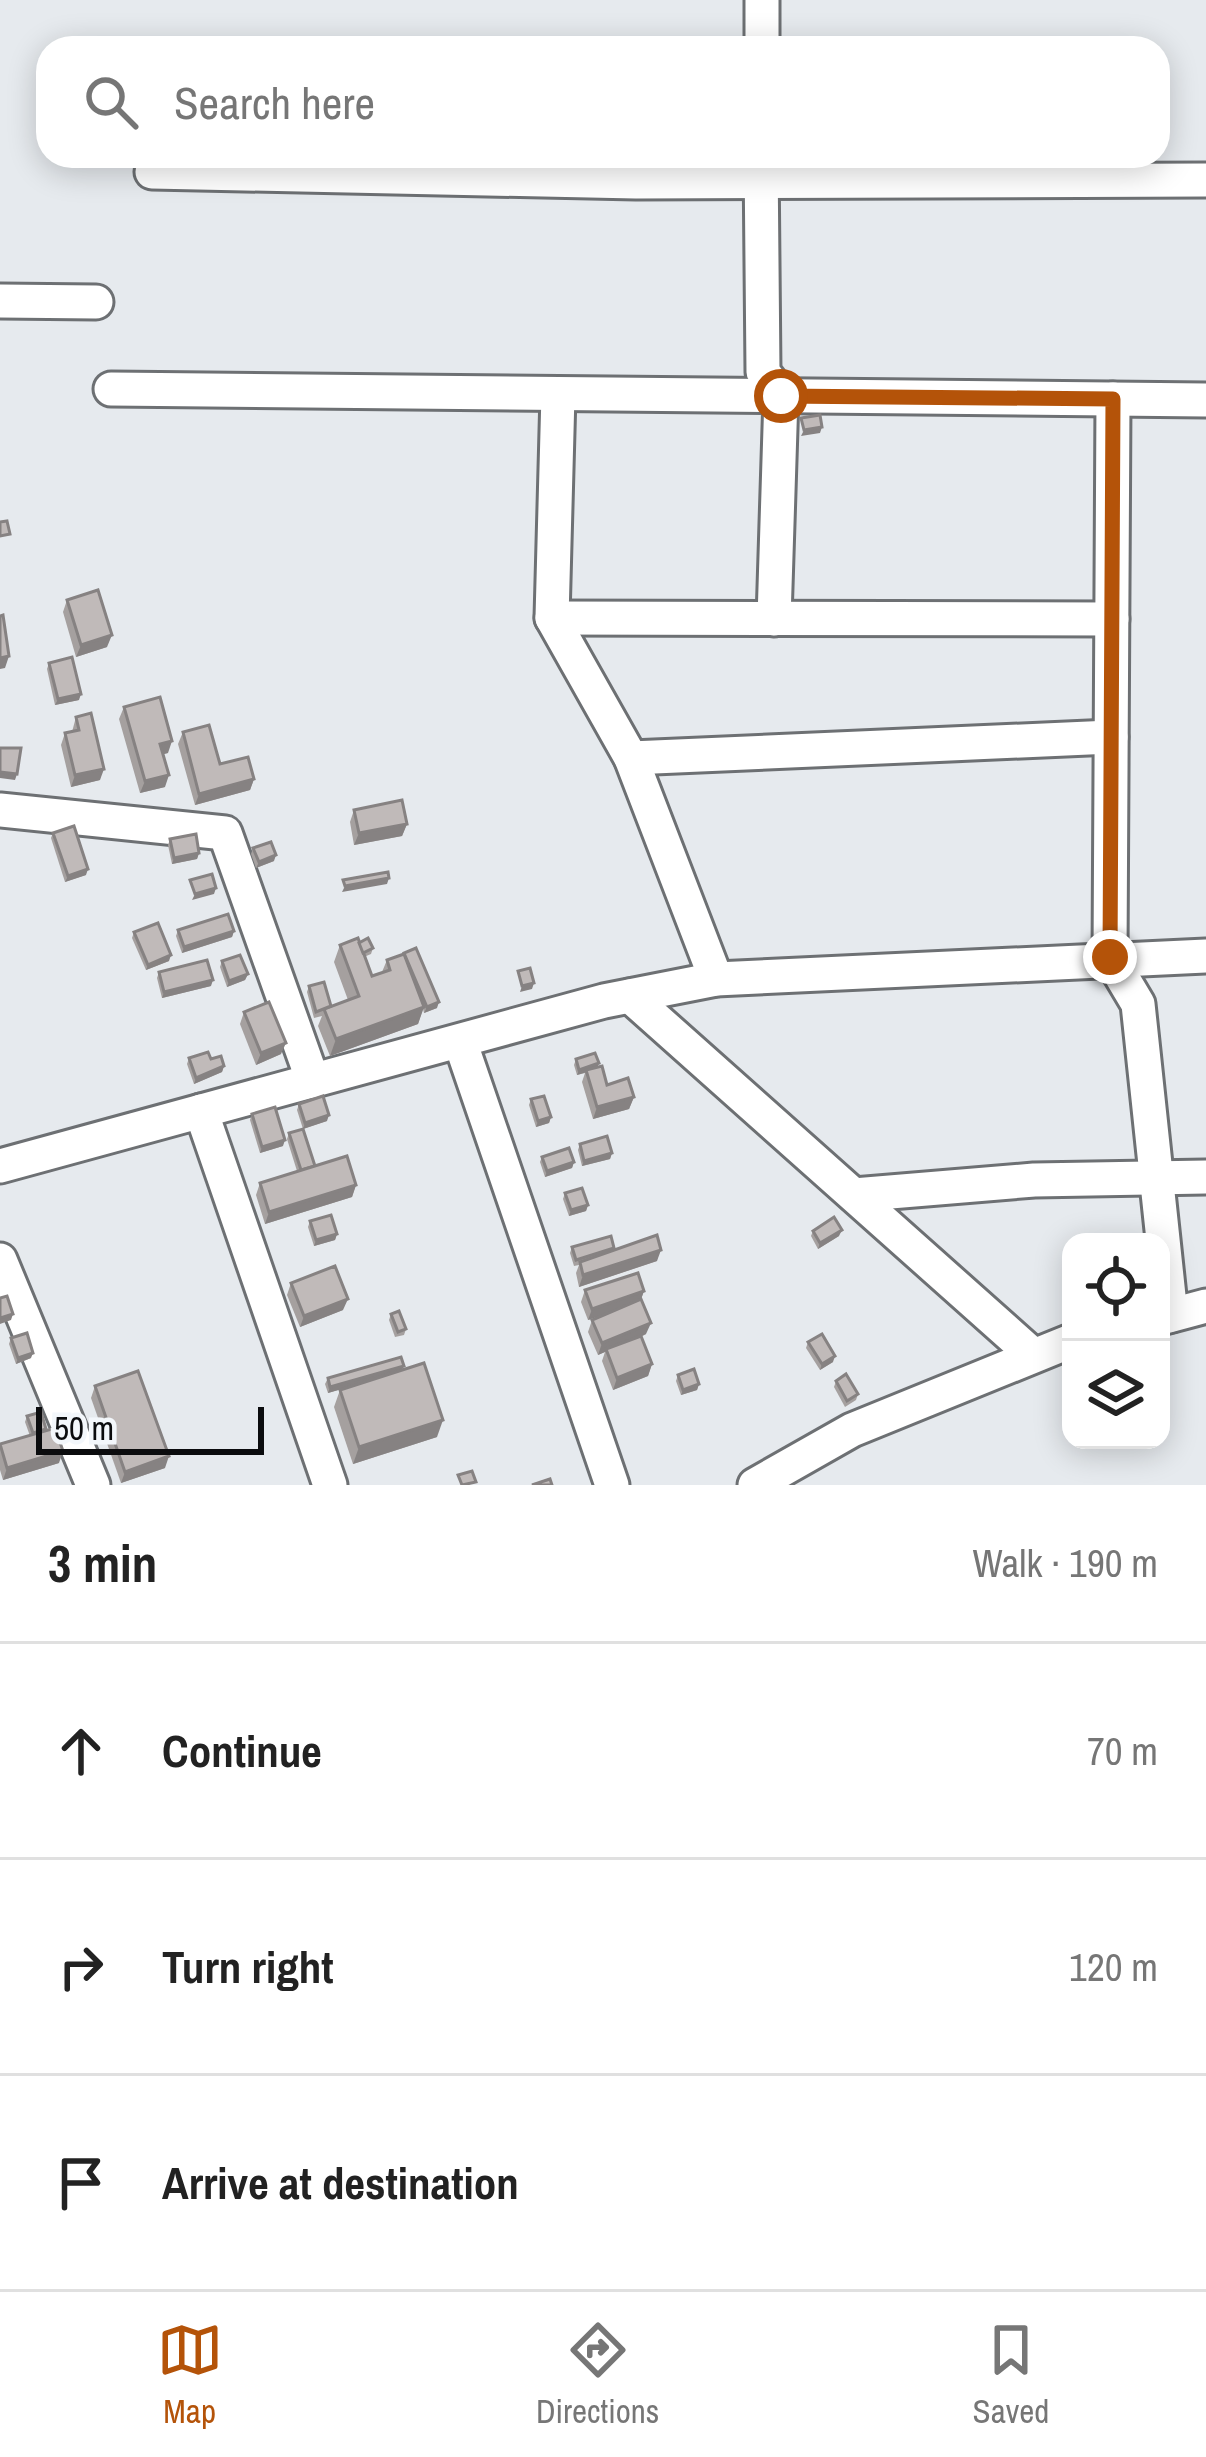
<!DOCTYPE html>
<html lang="en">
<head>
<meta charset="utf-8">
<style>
	:root { --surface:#fff; --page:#f6f6f6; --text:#222; --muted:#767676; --line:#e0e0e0; --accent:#b45309 }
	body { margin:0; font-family:"Archivo Narrow",sans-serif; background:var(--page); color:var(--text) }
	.controls { position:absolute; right:36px; bottom:36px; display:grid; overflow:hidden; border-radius:24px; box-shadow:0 6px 30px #0003 }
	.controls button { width:108px; height:108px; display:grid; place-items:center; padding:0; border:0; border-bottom:3px solid var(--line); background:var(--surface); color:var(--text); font:60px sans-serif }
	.scale { position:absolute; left:36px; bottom:30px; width:228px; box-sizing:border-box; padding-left:12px; border:6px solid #0b0c0e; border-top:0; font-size:33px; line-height:42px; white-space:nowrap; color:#0b0c0e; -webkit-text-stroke:9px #f3f7fb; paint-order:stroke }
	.stop { position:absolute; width:36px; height:36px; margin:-27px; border:9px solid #b45309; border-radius:50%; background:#fff }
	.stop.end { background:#b45309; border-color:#fff; box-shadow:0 3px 12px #0008 }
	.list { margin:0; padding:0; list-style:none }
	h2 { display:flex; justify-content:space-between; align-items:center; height:156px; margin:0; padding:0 48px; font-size:51px }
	h2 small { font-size:39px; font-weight:400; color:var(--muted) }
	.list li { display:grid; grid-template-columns:78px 1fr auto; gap:36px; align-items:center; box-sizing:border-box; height:216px; padding:0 48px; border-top:3px solid var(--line) }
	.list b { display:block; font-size:45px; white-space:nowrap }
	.list em { font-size:39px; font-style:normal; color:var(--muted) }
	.icon { flex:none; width:66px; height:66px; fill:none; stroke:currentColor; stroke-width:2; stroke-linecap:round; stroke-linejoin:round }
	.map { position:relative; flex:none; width:1206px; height:1485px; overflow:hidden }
	.search { position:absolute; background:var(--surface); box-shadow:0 6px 30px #0003; left:36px; right:36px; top:36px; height:132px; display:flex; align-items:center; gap:30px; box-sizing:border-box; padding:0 42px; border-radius:36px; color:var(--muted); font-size:45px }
	.sheet { height:804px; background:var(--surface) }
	nav { display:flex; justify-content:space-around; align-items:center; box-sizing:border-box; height:168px; border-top:3px solid var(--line); background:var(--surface); font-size:33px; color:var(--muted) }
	nav a { display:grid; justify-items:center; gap:6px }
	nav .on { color:var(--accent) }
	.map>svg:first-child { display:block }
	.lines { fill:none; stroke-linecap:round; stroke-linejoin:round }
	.minor-casing { stroke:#6d7073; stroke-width:39 }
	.minor { stroke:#fff; stroke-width:33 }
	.wall { fill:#a5a09f }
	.shaded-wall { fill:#868282 }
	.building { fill:#c0bab9; stroke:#868282; stroke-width:3 }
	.route { stroke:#b45309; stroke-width:15 }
</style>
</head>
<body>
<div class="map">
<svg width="1206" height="1485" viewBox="0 0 1206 1485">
	<rect width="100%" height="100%" fill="#e6eaee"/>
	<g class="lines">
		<!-- minor casing -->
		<g class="minor-casing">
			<g id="minor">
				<path d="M762,48V0"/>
				<path d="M761,156L763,372L781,396L774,619"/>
				<path d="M152,172L636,182L1206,180"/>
				<path d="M0,301L96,302"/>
				<path d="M111,389L1206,400"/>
				<path d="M558,394L552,618L631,758L716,979"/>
				<path d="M1113,399L1110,957L1138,1004L1171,1315"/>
				<path d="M552,618L1112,619"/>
				<path d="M631,758L1111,737"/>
				<path d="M0,810L225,833L313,1081"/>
				<path d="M630,996L1033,1355"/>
				<path d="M461,1044L612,1485"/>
				<path d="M201,1111L330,1485"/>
				<path d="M0,1166L604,1001L716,979L1206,956"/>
				<path d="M854,1195L1034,1180L1206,1177"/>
				<path d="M0,1260L93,1485"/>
				<path d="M1161,1318L1206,1306"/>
				<path d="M755,1485L852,1430L1071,1341"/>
			</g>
		</g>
		<!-- minor -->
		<use href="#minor" class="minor"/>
	</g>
	<!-- wall -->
	<g class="wall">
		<path d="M67,600L107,647L76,657L63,612Z"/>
		<path d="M49,663L79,700L55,705L47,669Z"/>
		<path d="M124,707L168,753L163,754L165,787L140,793L119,719Z"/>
		<path d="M76,717L100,780L71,787L61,745L65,733L72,732Z"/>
		<path d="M183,732L220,764L254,779L250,790L195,805L178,744Z"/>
		<path d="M354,810L407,824L402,836L354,845L350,822Z"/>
		<path d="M53,833L86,875L65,882L51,838Z"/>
		<path d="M170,839L199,853L197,859L172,864L168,845Z"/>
		<path d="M253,848L274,861L256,868L251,854Z"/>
		<path d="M178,930L234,931L232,937L182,953L176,936Z"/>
		<path d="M134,932L169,961L146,970L132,938Z"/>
		<path d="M359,943L373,948L371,954L364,957L372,976L382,972L387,960L437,1008L424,1013L423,1009L418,1024L330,1056L318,1026L322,1016L314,1018L307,992L309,986L331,1006L348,1000L334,962L340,945Z"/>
		<path d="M222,961L248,974L245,980L227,987L220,967Z"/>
		<path d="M159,972L211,986L162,998L157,978Z"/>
		<path d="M244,1012L281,1054L256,1065L240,1024Z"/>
		<path d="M189,1058L211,1059L224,1066L222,1072L194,1084L187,1064Z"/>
		<path d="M576,1059L597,1067L607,1085L634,1097L629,1109L593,1119L582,1082L585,1073L577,1075L574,1065Z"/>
		<path d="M531,1099L551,1117L549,1123L536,1127L529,1105Z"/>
		<path d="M299,1104L327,1121L303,1129L297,1110Z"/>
		<path d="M252,1114L283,1146L260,1153L250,1120Z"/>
		<path d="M289,1133L315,1166L356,1185L352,1197L265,1224L256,1195L260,1183L297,1171L287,1139Z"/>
		<path d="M580,1144L612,1153L610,1159L582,1166L578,1150Z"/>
		<path d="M542,1157L574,1162L572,1168L545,1177L540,1162Z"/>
		<path d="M565,1193L588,1205L586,1211L569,1216L563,1199Z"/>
		<path d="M310,1221L337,1234L335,1240L314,1246L308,1227Z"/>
		<path d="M813,1231L839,1236L818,1249L811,1236Z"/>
		<path d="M572,1247L614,1250L657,1261L579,1287L576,1273L579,1265L574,1266L570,1253Z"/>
		<path d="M291,1283L343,1310L300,1327L287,1295Z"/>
		<path d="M585,1290L644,1291L641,1299L646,1334L641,1337L652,1364L648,1376L613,1390L602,1361L605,1352L598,1355L588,1332L592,1320L608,1313L588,1320L581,1302Z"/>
		<path d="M391,1314L406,1329L404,1335L395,1337L389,1320Z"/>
		<path d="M11,1338L31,1358L16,1364L9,1344Z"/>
		<path d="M808,1342L833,1362L820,1370L806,1348Z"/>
		<path d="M402,1370L437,1437L353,1464L334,1407L340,1390L358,1384L328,1393L325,1384L328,1378Z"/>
		<path d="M678,1375L699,1384L697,1390L681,1395L676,1381Z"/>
		<path d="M836,1381L858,1394L856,1400L845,1407L834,1387Z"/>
		<path d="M95,1386L165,1468L121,1483L91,1398Z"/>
		<path d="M27,1416L59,1463L3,1480L0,1470V1444L30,1436L25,1422Z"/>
	</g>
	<!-- shaded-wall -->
	<g class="shaded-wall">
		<path d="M822,427L820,433L801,436L804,430Z"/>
		<path d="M112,635L107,647L76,657L81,645Z"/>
		<path d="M9,656L5,668L0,669V658Z"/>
		<path d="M81,694L79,700L55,705L58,699Z"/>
		<path d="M172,741L168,753L156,756L160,744Z"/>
		<path d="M104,769L100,780L71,787L75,775Z"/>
		<path d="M0,772L17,774L15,780L0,778Z"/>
		<path d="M169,775L165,787L140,793L145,781Z"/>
		<path d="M254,779L250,790L195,805L199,794Z"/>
		<path d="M407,824L402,836L354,845L359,833Z"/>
		<path d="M199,853L197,859L172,864L174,858Z"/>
		<path d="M276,855L274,861L256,868L259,862Z"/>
		<path d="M88,869L86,875L65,882L68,876Z"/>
		<path d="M389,878L387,884L342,892L345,886Z"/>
		<path d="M216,888L214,894L192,900L195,894Z"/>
		<path d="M234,931L232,937L182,953L184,947Z"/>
		<path d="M171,955L169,961L146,970L148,965Z"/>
		<path d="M248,974L245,980L227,987L229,981Z"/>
		<path d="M213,980L211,986L162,998L164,992Z"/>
		<path d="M534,983L532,989L520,992L522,986Z"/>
		<path d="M439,1002L437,1008L424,1013L427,1007Z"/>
		<path d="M424,1007L418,1024L330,1056L336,1039Z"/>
		<path d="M286,1043L281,1054L256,1065L261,1053Z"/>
		<path d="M599,1063L597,1069L577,1075L579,1070Z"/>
		<path d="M224,1066L222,1072L194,1084L196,1078Z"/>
		<path d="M634,1097L629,1109L593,1119L597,1107Z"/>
		<path d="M329,1115L327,1121L303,1129L305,1123Z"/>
		<path d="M551,1117L549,1123L536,1127L538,1121Z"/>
		<path d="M285,1140L283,1146L260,1153L262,1147Z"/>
		<path d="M612,1153L610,1159L582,1166L584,1161Z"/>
		<path d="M574,1162L572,1168L545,1177L547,1171Z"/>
		<path d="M356,1185L352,1197L265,1224L269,1212Z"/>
		<path d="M588,1205L586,1211L569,1216L571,1210Z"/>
		<path d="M842,1230L839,1236L818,1249L820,1243Z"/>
		<path d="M337,1234L335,1240L314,1246L316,1240Z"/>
		<path d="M661,1250L657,1261L579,1287L583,1275Z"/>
		<path d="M644,1291L640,1302L588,1320L592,1309Z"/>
		<path d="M348,1299L343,1310L300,1327L304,1316Z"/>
		<path d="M13,1314L11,1320L0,1324V1318Z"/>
		<path d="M651,1323L646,1334L598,1355L602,1343Z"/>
		<path d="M33,1353L31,1358L16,1364L18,1358Z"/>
		<path d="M835,1356L833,1362L820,1370L822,1364Z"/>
		<path d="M652,1364L648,1376L613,1390L617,1378Z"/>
		<path d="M404,1366L401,1372L328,1393L330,1387Z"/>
		<path d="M699,1384L697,1390L681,1395L683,1390Z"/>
		<path d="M443,1420L437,1437L353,1464L359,1447Z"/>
		<path d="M63,1451L59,1463L3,1480L7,1468Z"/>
		<path d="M169,1456L165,1468L121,1483L125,1472Z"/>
	</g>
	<!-- building -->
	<g class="building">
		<path d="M820,415L822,427L804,430L801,418Z"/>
		<path d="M7,521L10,534L0,536V522Z"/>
		<path d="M98,590L112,635L81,645L67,600Z"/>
		<path d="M3,615L9,656L0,658V616Z"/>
		<path d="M72,657L81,694L58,699L49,663Z"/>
		<path d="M160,697L172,741L160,744L169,775L145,781L124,707Z"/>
		<path d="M91,713L104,769L75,775L65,733L79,730L76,717Z"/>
		<path d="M209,725L220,764L248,757L254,779L199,794L183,732Z"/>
		<path d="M0,748H21L17,774L0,772Z"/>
		<path d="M402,800L407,824L359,833L354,810Z"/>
		<path d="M74,826L88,869L68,876L53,833Z"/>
		<path d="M196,834L199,853L174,858L170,839Z"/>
		<path d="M271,842L276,855L259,862L253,848Z"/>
		<path d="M388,872L389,878L345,886L343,880Z"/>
		<path d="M212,874L216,888L195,894L190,880Z"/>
		<path d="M228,914L234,931L184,947L178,930Z"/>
		<path d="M158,923L171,955L148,965L134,932Z"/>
		<path d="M358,938L372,976L390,970L387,960L404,954L424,1007L336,1039L324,1009L359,996L340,945Z"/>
		<path d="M368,938L373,948L363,953L359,943Z"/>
		<path d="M416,948L439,1002L427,1007L404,953Z"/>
		<path d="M240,955L248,974L229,981L222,961Z"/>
		<path d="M207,960L213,980L164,992L159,972Z"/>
		<path d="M530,968L534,983L522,986L518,971Z"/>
		<path d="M324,982L331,1006L316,1012L309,986Z"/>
		<path d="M269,1002L286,1043L261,1053L244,1012Z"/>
		<path d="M208,1052L211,1059L221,1056L224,1066L196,1078L189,1058Z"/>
		<path d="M595,1053L599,1063L579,1070L576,1059Z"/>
		<path d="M602,1066L607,1085L628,1078L634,1097L597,1107L586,1070Z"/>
		<path d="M323,1096L329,1115L305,1123L299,1104Z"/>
		<path d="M544,1096L551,1117L538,1121L531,1099Z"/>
		<path d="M275,1107L285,1140L262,1147L252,1114Z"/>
		<path d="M303,1129L315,1166L301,1170L289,1133Z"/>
		<path d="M607,1136L612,1153L584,1161L580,1144Z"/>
		<path d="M569,1148L574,1162L547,1171L542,1157Z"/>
		<path d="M347,1156L356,1185L269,1212L260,1183Z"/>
		<path d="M582,1188L588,1205L571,1210L565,1193Z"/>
		<path d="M331,1215L337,1234L316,1240L310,1221Z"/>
		<path d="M834,1217L842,1230L820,1243L813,1231Z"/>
		<path d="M657,1235L661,1250L583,1275L580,1262Z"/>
		<path d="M611,1236L614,1248L576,1260L572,1247Z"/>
		<path d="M335,1266L348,1299L304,1316L291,1283Z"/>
		<path d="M638,1273L644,1291L592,1309L585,1290Z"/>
		<path d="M7,1296L13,1314L0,1318V1298Z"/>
		<path d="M641,1299L651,1323L602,1343L592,1320Z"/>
		<path d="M399,1311L406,1329L398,1332L391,1314Z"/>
		<path d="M27,1333L33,1353L18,1358L11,1338Z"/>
		<path d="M822,1334L835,1356L822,1364L808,1342Z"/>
		<path d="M641,1336L652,1364L617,1378L606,1349Z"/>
		<path d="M401,1357L404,1366L330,1387L328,1378Z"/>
		<path d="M424,1363L443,1420L359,1447L340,1390Z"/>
		<path d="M694,1369L699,1384L683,1390L678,1375Z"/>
		<path d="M138,1371L169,1456L125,1472L95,1386Z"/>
		<path d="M846,1374L858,1394L847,1401L836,1381Z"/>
		<path d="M41,1412L46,1429L33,1433L27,1416Z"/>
		<path d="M55,1428L63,1451L7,1468L0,1444Z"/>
		<path d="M472,1471L476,1482L462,1485L458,1475Z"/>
		<path d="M550,1479L552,1485H532Z"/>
	</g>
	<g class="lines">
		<!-- route -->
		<path class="route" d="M781,396L1113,399L1110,957"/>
	</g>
</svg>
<div class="controls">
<button><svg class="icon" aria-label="locate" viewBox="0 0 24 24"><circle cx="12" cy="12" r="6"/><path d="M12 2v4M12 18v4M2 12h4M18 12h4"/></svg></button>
<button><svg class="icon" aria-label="layers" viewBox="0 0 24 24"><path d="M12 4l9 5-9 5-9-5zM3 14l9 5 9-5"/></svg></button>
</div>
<div class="scale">50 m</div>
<div class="stop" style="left:781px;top:396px"></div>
<div class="stop end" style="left:1110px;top:957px"></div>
<div class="search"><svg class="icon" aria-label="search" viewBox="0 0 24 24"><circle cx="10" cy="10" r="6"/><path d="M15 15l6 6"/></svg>Search here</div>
</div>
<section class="sheet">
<h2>3 min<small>Walk · 190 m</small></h2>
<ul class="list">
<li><svg class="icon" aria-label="ahead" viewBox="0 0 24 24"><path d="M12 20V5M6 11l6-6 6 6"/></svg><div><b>Continue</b></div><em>70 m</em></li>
<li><svg class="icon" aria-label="right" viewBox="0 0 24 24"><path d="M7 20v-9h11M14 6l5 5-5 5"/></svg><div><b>Turn right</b></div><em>120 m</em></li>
<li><svg class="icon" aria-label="arrive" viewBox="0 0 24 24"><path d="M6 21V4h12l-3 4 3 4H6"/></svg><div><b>Arrive at destination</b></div></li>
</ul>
</section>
<nav>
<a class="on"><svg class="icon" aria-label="map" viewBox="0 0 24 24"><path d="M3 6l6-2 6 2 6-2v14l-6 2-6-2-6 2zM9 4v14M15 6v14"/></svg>Map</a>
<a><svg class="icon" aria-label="directions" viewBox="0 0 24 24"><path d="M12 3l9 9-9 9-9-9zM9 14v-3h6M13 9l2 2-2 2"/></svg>Directions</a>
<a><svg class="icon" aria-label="saved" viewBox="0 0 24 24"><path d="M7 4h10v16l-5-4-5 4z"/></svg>Saved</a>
</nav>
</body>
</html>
